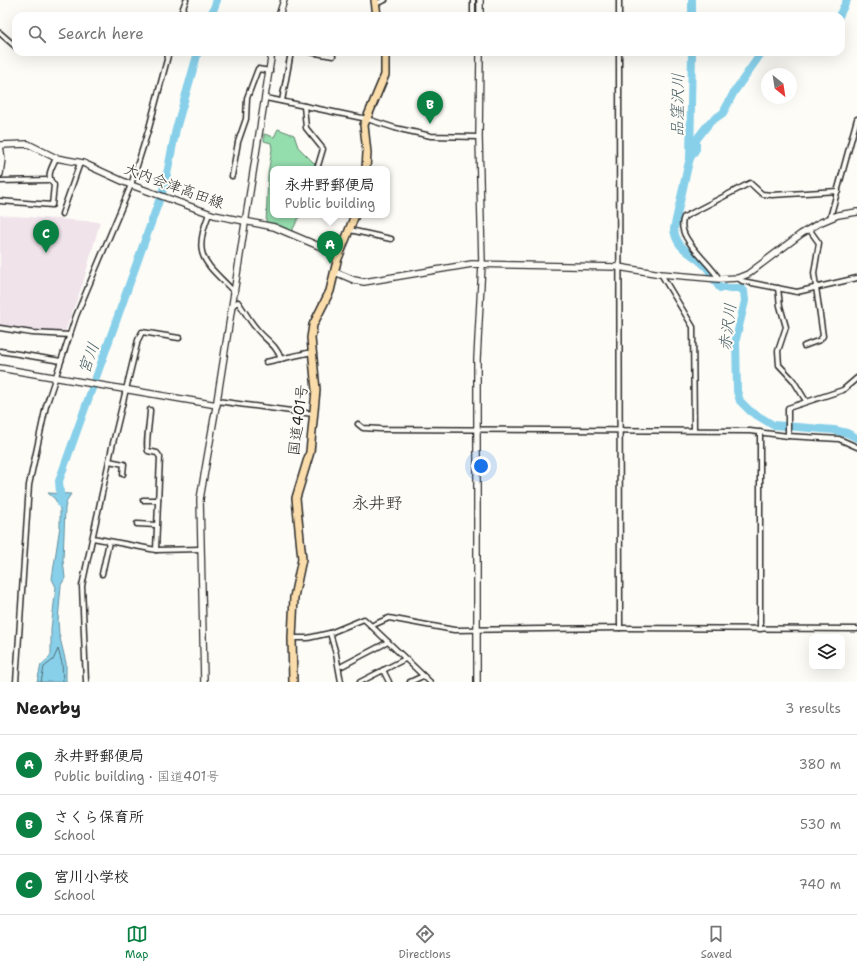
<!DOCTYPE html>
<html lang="en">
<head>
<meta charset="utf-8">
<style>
	:root { --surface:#fff; --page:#f6f6f6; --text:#222; --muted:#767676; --line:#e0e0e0; --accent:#0b8043 }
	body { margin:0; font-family:"Shantell Sans","Klee One",sans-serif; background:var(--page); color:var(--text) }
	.controls { position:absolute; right:12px; bottom:12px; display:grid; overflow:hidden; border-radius:8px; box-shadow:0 4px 16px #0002 }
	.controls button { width:36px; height:36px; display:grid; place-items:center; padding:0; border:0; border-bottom:1px solid var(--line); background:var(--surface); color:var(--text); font:20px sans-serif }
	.compass { position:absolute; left:761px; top:68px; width:36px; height:36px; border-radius:50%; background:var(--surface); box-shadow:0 4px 16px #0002; rotate:150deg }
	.you { position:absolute; left:481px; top:466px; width:14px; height:14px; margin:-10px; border:3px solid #fff; border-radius:50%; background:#1a73e8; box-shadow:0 0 0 6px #1a73e833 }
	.badge { display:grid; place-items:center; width:26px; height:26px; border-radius:50%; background:var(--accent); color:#fff; font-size:13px; font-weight:700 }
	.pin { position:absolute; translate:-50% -33px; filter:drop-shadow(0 1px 2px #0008) }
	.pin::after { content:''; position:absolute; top:21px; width:14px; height:12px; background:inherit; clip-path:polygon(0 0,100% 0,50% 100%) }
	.popup { position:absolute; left:270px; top:166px; width:120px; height:52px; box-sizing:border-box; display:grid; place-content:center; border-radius:8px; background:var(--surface); filter:drop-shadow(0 1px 3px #0005); font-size:13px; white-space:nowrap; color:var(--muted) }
	.popup b { font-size:15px; color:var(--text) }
	.popup::after { content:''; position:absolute; left:50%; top:100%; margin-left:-8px; border:8px solid transparent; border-top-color:var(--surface) }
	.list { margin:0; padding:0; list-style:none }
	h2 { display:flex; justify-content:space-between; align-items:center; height:52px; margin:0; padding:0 16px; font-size:17px }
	h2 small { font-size:13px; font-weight:400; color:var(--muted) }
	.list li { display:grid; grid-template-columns:26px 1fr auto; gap:12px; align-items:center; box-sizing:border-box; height:60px; padding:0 16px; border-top:1px solid var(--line) }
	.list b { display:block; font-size:15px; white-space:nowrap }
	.list p { margin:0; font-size:13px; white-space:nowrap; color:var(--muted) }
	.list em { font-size:13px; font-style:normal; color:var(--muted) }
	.icon { flex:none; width:22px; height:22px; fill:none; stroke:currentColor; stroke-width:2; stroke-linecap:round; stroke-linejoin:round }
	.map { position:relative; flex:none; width:857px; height:682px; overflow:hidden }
	.search { position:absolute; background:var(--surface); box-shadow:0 4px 16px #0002; left:12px; right:12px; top:12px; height:44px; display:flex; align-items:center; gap:10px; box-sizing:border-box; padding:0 14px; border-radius:12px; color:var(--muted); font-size:15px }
	.sheet { height:232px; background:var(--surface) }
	nav { display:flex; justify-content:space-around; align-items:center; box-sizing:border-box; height:56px; border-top:1px solid var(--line); background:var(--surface); font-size:11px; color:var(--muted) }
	nav a { display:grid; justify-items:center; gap:2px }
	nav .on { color:var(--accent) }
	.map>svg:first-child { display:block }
	.built { fill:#f0e3ea }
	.green { fill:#94ddad; stroke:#60846c }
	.water { fill:#88d0e9; stroke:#638e9d }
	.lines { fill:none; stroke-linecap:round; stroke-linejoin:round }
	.shore { stroke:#506d77; stroke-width:1 }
	.river { stroke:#88d0e9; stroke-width:8 }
	.street-casing { stroke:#2b2b2b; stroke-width:7 }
	.secondary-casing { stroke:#2b2b2b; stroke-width:8 }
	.highway-casing { stroke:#2b2b2b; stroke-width:10 }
	.street { stroke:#fdfcf7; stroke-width:4 }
	.secondary { stroke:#fdfcf7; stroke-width:5.5 }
	.highway { stroke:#faddab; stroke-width:7 }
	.labels { text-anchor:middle; stroke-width:4; stroke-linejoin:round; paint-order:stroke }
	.street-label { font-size:15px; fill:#2b2b2b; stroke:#fdfcf7 }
	.water-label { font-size:16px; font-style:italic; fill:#475d64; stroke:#fdfcf7 }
	.quarter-label { font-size:17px; fill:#2b2b2b; stroke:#fdfcf7 }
</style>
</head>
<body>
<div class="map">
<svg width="857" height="682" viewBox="0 0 857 682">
	<rect width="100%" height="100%" fill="#fdfcf7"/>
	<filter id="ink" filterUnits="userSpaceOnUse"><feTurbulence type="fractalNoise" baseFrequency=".025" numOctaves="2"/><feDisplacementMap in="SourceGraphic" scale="8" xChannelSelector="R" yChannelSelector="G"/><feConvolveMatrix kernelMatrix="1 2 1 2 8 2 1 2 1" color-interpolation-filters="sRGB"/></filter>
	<g filter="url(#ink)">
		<!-- built -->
		<path class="built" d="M0,215L100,222L83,283L64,334L31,333L0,325Z"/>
		<!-- green -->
		<path class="green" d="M278,129L294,135L298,147L315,164L313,169H273V215H300L292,231L266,225L268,174L272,149L271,143L264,141V134L274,137Z"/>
		<!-- water -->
		<path class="water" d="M48,493L71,494L67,500L65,508L63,560L65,578L61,585L58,621L59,634L66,663V682H37L41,665L49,658L51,654V629L56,587L52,579L60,526V509L55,499Z"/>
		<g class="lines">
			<!-- shore -->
			<path class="shore" d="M41,682L44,667L53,660L58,649L62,663L63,682"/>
			<!-- river -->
			<g class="river">
				<path d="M211,16L217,0"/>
				<path d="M692,16V0"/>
				<path d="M839,16L847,0"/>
				<path d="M762,52L734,92L723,113L710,122L696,140V149L690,158L687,170L674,229C676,251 696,254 708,269C713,275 715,283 720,288H739L744,291L745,301L736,339L737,391L740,401L750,411L773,425L834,430L847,433L857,438"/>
				<path d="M690,158L692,52"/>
				<path d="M61,504L59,481L165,184L176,129L198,52"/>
			</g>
			<!-- street casing -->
			<g class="street-casing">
				<g id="street">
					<path d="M375,4L385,0"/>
					<path d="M180,16L186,0"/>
					<path d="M473,16V0"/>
					<path d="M619,16V0"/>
					<path d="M0,33L16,47"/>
					<path d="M310,52L333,56"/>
					<path d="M619,52L620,628"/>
					<path d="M266,98L367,119L395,128L431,136L479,137"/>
					<path d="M282,101L291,52"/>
					<path d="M304,106L306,128L323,149L317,169"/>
					<path d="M232,176L238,142L246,119L247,98L258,69L270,71"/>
					<path d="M0,181L49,180"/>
					<path d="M0,201L52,205L54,185C45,176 52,168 56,158"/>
					<path d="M62,214L80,163"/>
					<path d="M209,214C191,258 206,262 235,293"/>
					<path d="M830,218L857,119"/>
					<path d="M350,230L391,239"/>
					<path d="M661,274L693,327L694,430"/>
					<path d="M738,278L742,281L797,292L857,278"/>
					<path d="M719,279C709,261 674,237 684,217L750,183L762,194L772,195L838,191"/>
					<path d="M778,288L780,306L786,327L778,351L779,365L793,380L806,401"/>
					<path d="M233,305L238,302C244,310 249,320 256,328C265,340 276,344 281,359"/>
					<path d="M0,328L32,333L70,335"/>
					<path d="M804,346L820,340L823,336L814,273L819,243L809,229"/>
					<path d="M0,351L61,361"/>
					<path d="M266,362L312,352"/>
					<path d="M217,401L313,414"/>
					<path d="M150,410C150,419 145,447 148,451L157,453L160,457L156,550"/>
					<path d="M358,424L363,428L380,429L750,431L788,436L839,439L857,447"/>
					<path d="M788,436V408L843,390L857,378"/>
					<path d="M109,461L124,464L123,474"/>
					<path d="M143,500H158"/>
					<path d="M137,524L156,525"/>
					<path d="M93,538L156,550L201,549"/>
					<path d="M102,574L109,542"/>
					<path d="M371,626L389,618L454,630L620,628L857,629"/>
					<path d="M760,629V432"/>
					<path d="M330,633L336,654L341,682"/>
					<path d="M292,638H308L330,633L364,619L430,682"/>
					<path d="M342,666L388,642"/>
					<path d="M383,670L389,682"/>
					<path d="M16,682L29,485L46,406L76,316L131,185L149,128L169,52"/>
					<path d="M86,682L82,586L112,447L138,340L142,332L179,338"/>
					<path d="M360,682L405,659"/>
					<path d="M410,682L423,676"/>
				</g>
			</g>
			<!-- secondary casing -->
			<g class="secondary-casing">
				<g id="secondary">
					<path d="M480,0V16"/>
					<path d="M279,16L284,0"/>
					<path d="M0,145L28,144L56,158L83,163L131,185L214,215L274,227L340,255"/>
					<path d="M0,146L2,159L0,174"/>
					<path d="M335,272L354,280L364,282L472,264L618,267L661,274L719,279L738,278L748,274L801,234L819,223L838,215L857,212"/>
					<path d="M0,368L217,405"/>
					<path d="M204,682L200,499L217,401L272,52"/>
					<path d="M477,682V359L482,264L479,137L480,52"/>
				</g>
			</g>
			<!-- highway casing -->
			<g class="highway-casing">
				<g id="highway">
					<path d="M375,0L377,16"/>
					<path d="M366,169L367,153L364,125L385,75V52"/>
					<path d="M293,682L292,638L294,597L302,559L296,498L310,452L316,390L311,338L313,325L330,291L337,261L355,215"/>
				</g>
			</g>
			<!-- street -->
			<use href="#street" class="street"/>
			<!-- secondary -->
			<use href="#secondary" class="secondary"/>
			<!-- highway -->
			<use href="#highway" class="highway"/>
		</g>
	</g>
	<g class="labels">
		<!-- street labels -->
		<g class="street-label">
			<text transform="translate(174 186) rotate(20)" y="5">大内会津高田線</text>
			<text transform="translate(298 420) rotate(-83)" y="5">国道401号</text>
		</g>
		<!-- water labels -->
		<g class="water-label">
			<text transform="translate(677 105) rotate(-89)" y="6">品窪沢川</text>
			<text transform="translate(727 327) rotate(-83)" y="6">赤沢川</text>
			<text transform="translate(88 358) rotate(-70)" y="6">宮川</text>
		</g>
		<!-- quarter labels -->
		<g class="quarter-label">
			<text x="377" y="509">永井野</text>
		</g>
	</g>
</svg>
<div class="controls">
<button><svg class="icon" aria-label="layers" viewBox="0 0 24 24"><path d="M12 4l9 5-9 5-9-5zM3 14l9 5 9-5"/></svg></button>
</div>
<svg class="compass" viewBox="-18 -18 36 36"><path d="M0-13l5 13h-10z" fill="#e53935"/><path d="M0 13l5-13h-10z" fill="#767676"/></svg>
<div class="you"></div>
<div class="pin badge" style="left:330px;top:264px">A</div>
<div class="popup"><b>永井野郵便局</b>Public building</div>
<div class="pin badge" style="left:430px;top:124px">B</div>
<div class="pin badge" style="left:46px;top:253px">C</div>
<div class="search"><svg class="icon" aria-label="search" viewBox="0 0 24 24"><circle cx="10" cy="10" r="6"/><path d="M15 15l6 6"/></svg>Search here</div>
</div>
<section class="sheet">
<h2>Nearby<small>3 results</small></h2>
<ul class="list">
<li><span class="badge">A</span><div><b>永井野郵便局</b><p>Public building · 国道401号</p></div><em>380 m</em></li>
<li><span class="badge">B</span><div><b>さくら保育所</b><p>School</p></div><em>530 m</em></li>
<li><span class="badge">C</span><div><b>宮川小学校</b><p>School</p></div><em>740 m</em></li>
</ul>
</section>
<nav>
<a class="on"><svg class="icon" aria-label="map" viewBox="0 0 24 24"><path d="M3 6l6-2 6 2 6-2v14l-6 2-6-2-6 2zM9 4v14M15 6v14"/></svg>Map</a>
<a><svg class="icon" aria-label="directions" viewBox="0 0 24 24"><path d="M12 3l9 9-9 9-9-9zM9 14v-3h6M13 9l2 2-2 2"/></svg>Directions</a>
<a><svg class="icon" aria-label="saved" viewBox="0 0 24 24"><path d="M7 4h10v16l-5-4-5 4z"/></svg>Saved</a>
</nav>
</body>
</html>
